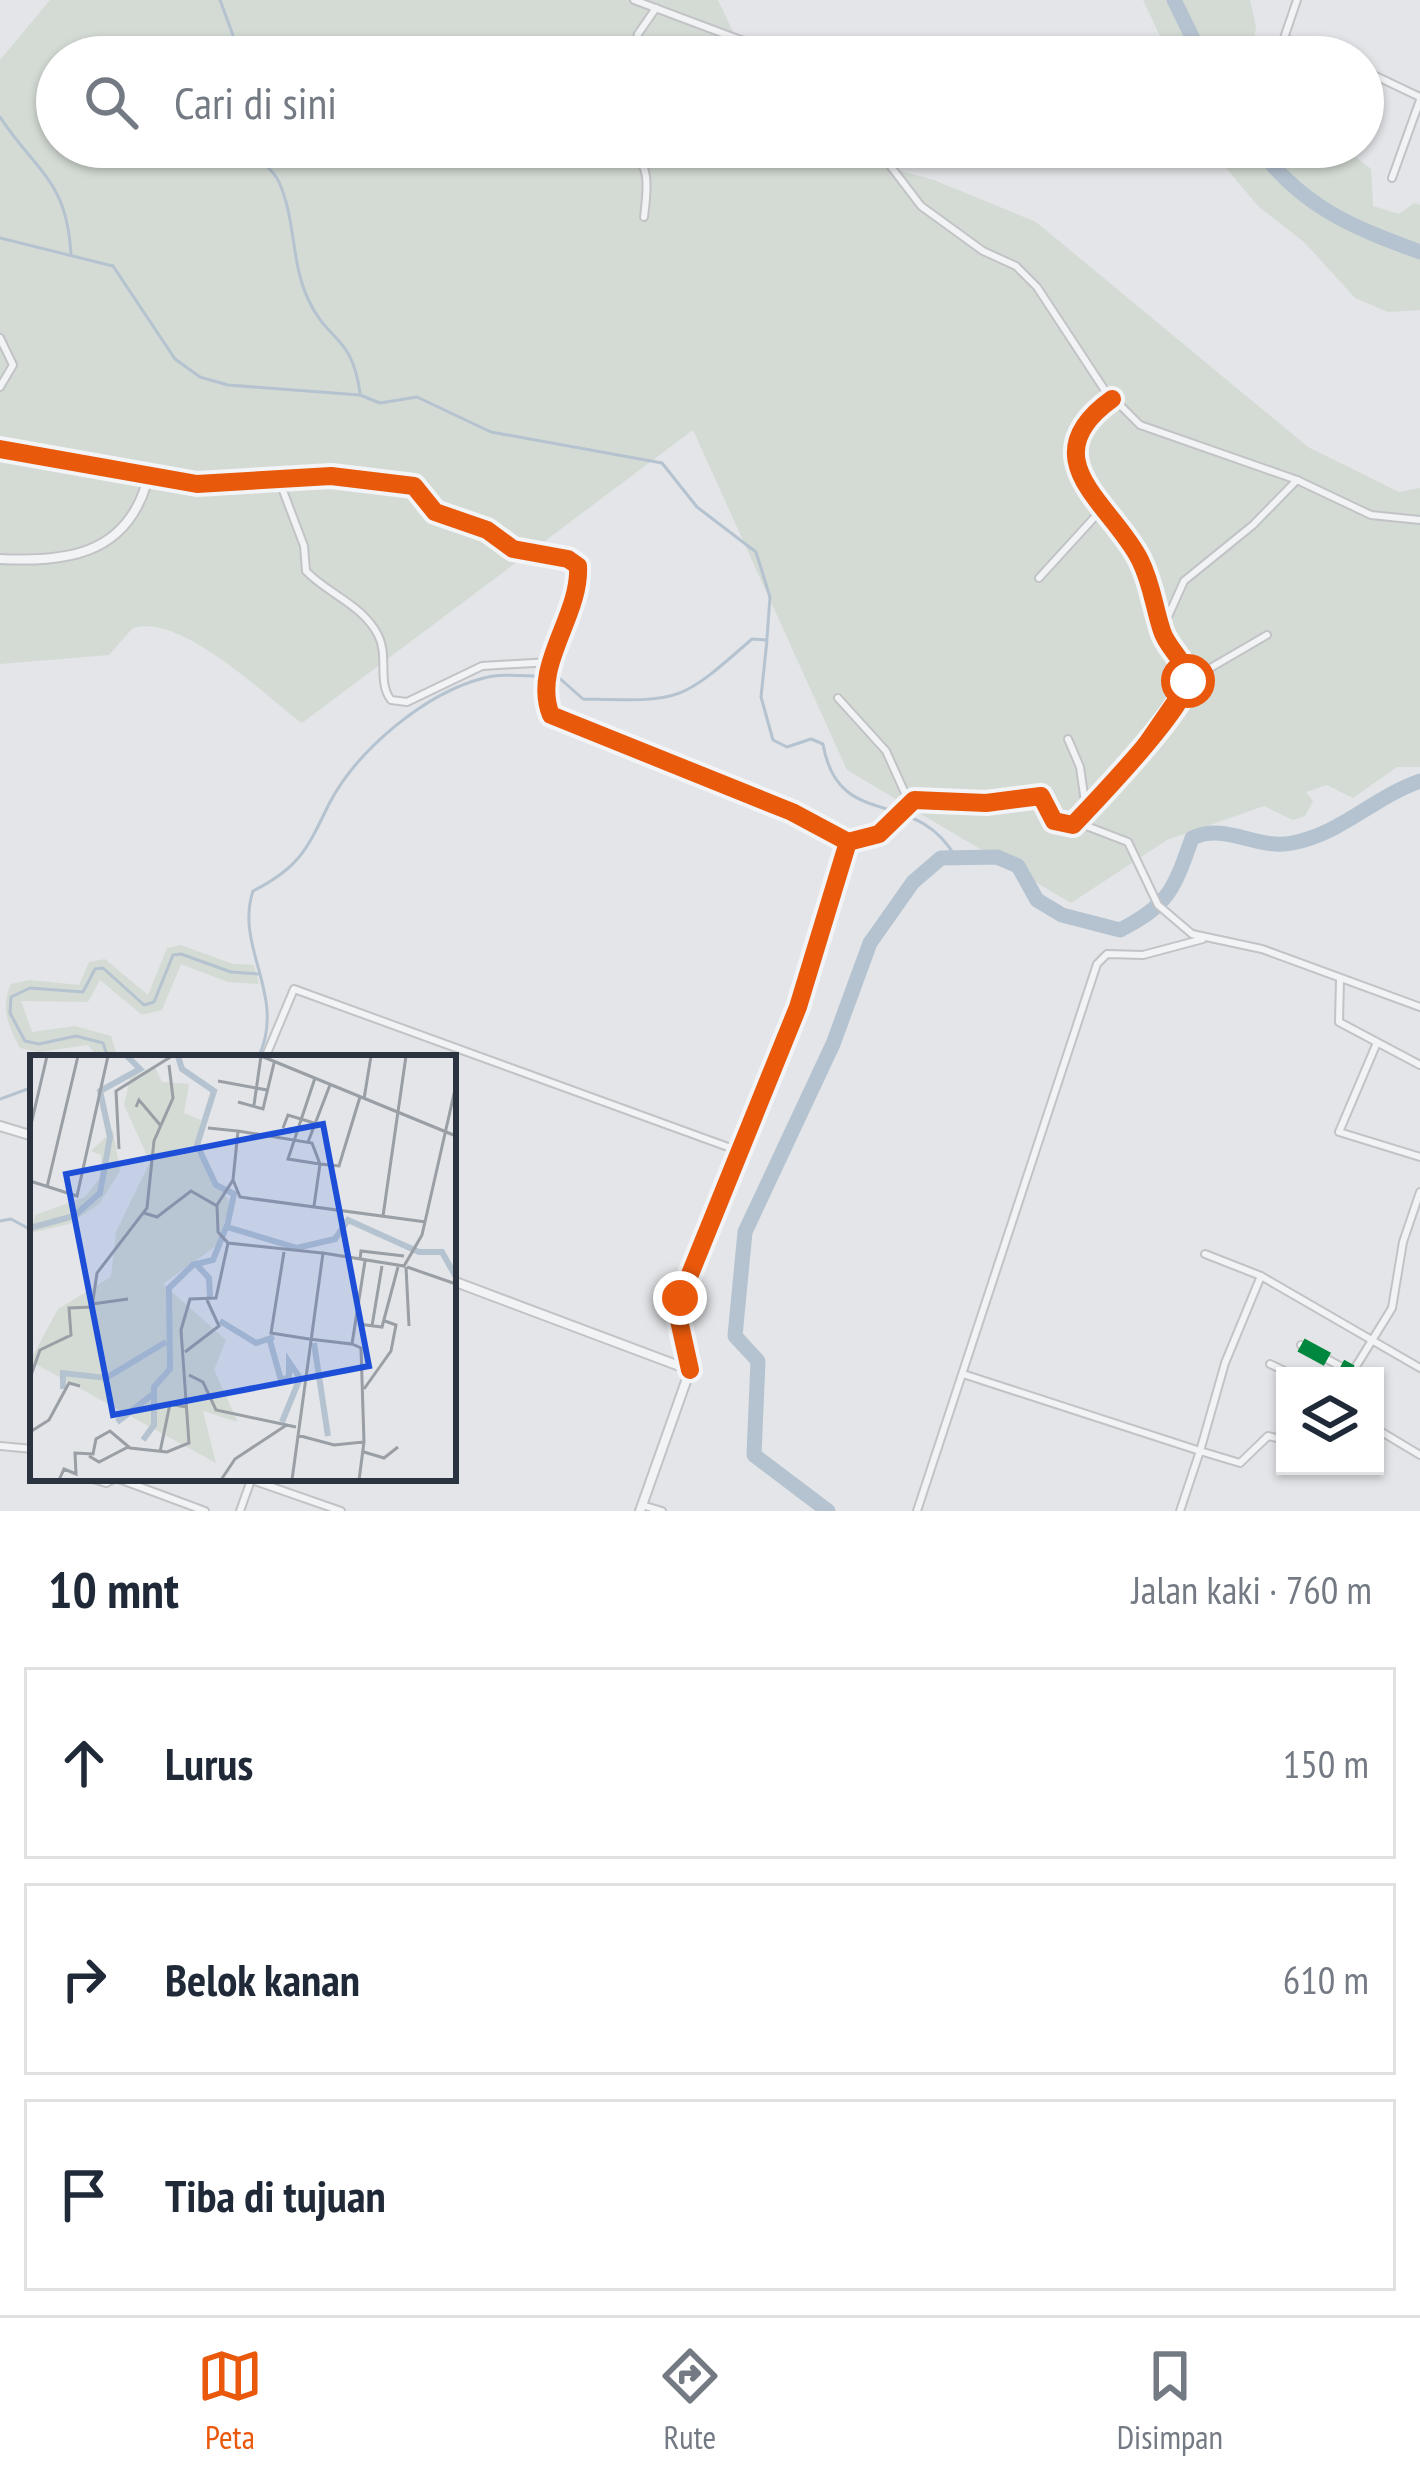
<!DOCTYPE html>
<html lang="id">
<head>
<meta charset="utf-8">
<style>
	:root { --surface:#fff; --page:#f6f6f7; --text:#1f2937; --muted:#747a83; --line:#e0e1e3; --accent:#ea580c }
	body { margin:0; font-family:"PT Sans Narrow",sans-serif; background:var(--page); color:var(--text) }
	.controls { position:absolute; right:36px; bottom:36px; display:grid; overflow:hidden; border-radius:0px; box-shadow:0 3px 9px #0004 }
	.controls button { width:108px; height:108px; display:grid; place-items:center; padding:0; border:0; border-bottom:3px solid var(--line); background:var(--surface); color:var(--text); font:60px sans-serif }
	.stop { position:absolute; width:36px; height:36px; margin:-27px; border:9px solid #ea580c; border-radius:50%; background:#fff }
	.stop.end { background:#ea580c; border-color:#fff; box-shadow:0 3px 12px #0008 }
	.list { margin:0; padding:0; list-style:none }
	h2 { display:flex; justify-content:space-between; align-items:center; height:156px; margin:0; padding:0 48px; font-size:51px }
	h2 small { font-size:39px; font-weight:400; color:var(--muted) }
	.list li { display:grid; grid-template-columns:78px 1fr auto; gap:36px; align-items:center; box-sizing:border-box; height:192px; margin:0 24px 24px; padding:0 24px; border:3px solid var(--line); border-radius:0px }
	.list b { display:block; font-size:45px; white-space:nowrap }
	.list em { font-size:39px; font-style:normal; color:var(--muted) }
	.icon { flex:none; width:66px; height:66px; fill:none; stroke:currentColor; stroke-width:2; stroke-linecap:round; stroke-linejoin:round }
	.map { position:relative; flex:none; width:1420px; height:1511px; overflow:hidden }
	.search { position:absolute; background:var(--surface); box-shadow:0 3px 9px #0004; left:36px; right:36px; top:36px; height:132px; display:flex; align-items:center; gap:30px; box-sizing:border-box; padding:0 42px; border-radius:66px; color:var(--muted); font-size:45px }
	.sheet { height:804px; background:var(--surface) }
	nav { display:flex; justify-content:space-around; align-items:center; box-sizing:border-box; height:168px; border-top:3px solid var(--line); background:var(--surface); font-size:33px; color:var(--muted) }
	nav a { display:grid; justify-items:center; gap:6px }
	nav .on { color:var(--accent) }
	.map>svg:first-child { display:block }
	.green { fill:#d4dbd4 }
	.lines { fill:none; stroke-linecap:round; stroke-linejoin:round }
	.stream { stroke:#b5c3d0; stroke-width:3 }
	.river { stroke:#b5c3d0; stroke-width:15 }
	.minor-casing { stroke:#c2c3c6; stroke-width:10 }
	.tertiary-casing { stroke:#c2c3c6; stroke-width:12 }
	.minor { stroke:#f2f3f5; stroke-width:6 }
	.tertiary { stroke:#f2f3f5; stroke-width:8 }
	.quiet { stroke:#00873e; stroke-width:15; stroke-dasharray:30 15; stroke-linecap:butt }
	.cycleway-casing { stroke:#f2f4f7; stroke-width:26 }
	.cycleway { stroke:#e8590c; stroke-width:18 }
	.route { stroke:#ea580c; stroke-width:15 }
	.inset-river { fill:none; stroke:#b5c3d0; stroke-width:6 }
	.inset-road { fill:none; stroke:#9a9ea5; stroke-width:3 }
	.view { fill:#1d4ed8; fill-opacity:0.15; stroke:#1d4ed8; stroke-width:6 }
	.inset-edge { fill:none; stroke:#2c3340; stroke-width:6 }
</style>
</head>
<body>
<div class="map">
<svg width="1420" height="1511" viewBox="0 0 1420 1511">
	<rect width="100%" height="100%" fill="#e3e5e8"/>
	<!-- green -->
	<g class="green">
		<path d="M50,0H718L745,57H57V147H809L934,180L1036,222L1308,447L1399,492L1420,488V767H1397L1353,798L1327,785L1306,792L1313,801L1305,816L1293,820L1264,806L1167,840L1071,903L847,770L693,430L302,723C263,694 181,613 133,628L109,655L0,664V60Z"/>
		<path d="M1143,0H1250L1256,27L1252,50L1258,57H1170Z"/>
		<path d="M1208,147H1343L1371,169L1373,206L1399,214L1414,203L1420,205V310L1388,312L1355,298L1304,242L1259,207Z"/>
		<path d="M181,945L233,964L254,965L259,984L228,982L181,964L162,1010L142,1015L100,980L88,1002L21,1001L32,1032L75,1026L111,1036L118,1058H99L88,1045L39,1052L20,1048C8,1026 0,1007 11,984L30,980L79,985L89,962L105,959L148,995L167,948Z"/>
	</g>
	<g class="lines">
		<!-- stream -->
		<g class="stream">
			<path d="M220,0L241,57"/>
			<path d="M0,117C37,173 67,180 71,255"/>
			<path d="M250,147C257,160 273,168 279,182C296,220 291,263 308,299C328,343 352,334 360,393"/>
			<path d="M0,238L113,266L175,359L200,377L228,385L360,395L380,403L417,397L491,432L662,463L697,507L756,552L770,597L767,638"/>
			<path d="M108,1058L103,1043L76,1036L39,1044L25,1041L10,1013L11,997L30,988L83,992L95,969L103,968L144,1005L154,1002L173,955L181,954L231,972L258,974"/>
			<path d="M258,1058C288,996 234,948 253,891C300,867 307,849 329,804C357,750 425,693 484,678C507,672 533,678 557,676L583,699C681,701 678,704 752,639L767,640L761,697L773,740L787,747L811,739L823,744C838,833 916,785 956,858"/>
			<path d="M0,1099L33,1087"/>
			<path d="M0,1221L11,1219L33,1231"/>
		</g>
		<!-- river -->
		<g class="river">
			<path d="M1174,0L1202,57"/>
			<path d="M1258,147C1302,207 1352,227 1420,252"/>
			<path d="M828,1511L754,1455L758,1361L735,1336L745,1232L833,1044L870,943L913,882L941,858L997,857L1018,866L1037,900L1062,915L1120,930C1169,905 1174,889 1192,838C1226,822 1256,850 1292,843C1341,834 1374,797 1420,781"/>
		</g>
		<!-- minor casing -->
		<g class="minor-casing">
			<g id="minor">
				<path d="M634,0L738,39L806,57"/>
				<path d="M1297,0L1284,38L1329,57"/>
				<path d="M633,57L638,34L656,8"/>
				<path d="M1363,70L1420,97"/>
				<path d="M625,147C653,162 647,190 644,217"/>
				<path d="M876,147L921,206L983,251L1016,266L1037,287L1104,389L1140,425L1297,480L1371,515L1420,520"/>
				<path d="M1392,178L1420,100"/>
				<path d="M0,338L13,365L0,387"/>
				<path d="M146,479C234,488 320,470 407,483L435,512L487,530L513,549L573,561C601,607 529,664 551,715L792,812L848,842"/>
				<path d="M279,480L304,546L306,571C328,594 363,605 378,635C389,656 377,682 391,700L407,702L482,666L550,662"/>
				<path d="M1039,578L1102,509"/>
				<path d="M1162,630L1184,581L1253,525L1297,480"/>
				<path d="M1188,681L1267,635"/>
				<path d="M838,698L886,751L909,802"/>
				<path d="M1068,739L1080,767L1086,809"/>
				<path d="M1076,822L1128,842L1158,905L1192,934L1262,949L1420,1007"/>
				<path d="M1340,979L1339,1022L1420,1065"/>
				<path d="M1376,1045L1339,1132L1420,1157"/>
				<path d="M265,1058L294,989L739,1151"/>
				<path d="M1205,1254L1261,1276"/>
				<path d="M1301,1345L1351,1372"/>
				<path d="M1270,1364L1295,1376"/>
				<path d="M690,1370L677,1311L680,1299L798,1007L848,842L879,834L914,800L986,803L1041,796L1054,821L1073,825C1093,804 1190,703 1188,680C1187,662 1167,648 1162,631C1154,607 1152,584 1140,560C1113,505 1028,459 1112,399"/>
				<path d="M963,1374L1200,1451L1225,1363L1261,1276L1420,1368"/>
				<path d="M1350,1376L1392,1308L1403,1242L1420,1192"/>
				<path d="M1375,1428L1420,1455"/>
				<path d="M0,1446L33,1449"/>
				<path d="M90,1478L106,1483L116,1478L205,1511"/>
				<path d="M246,1478L341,1511"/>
				<path d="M642,1505L662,1511"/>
				<path d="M240,1511L251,1480"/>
				<path d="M917,1511L1097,964L1107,954L1143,955L1203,939"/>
				<path d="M1180,1511L1200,1451L1240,1463L1268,1436L1285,1440"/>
			</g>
		</g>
		<!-- tertiary casing -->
		<g class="tertiary-casing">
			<g id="tertiary">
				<path d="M0,449L133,469L143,474L146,485C124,556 64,562 0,559"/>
				<path d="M0,1126L33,1136"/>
				<path d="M453,1281L690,1370L640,1511"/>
			</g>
		</g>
		<!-- minor -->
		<use href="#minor" class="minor"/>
		<!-- tertiary -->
		<use href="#tertiary" class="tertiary"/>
		<!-- quiet -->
		<path class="quiet" d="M1301,1345L1351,1372"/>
		<!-- cycleway casing -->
		<g class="cycleway-casing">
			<g id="cycleway">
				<path d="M0,449L197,484L331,476L414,486L435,512L487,530L513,549L568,559L578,566C581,616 531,666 551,715L792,812L848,842"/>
				<path d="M690,1370L677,1311L680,1299L798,1007L848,842L879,834L914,800L986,803L1041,796L1054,821L1073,825C1093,804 1190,703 1188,680C1187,662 1167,648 1162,631C1154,607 1152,584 1140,560C1113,505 1028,459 1112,399"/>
			</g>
		</g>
		<!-- cycleway -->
		<use href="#cycleway" class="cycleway"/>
	</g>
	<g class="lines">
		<!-- route -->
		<path class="route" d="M680,1298L798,1007L848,842L879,834L914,800L986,803L1041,796L1054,821L1073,825L1133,761L1188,681"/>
	</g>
	<!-- overview -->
	<g transform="translate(30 1055)">
		<rect width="426" height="426" fill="#e3e5e8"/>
		<path d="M125,12L132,27L159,29L154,58L171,65L167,98L201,149L186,191L133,229L196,285L184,315L208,367L173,356L186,408L0,306L28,254L81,222L86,177L120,107L94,50L100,22ZM83,75L90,116L69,149L39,169L0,178L5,160L55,142L72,120L71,100L61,96Z" fill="#d4dbd4"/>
		<path class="inset-river" d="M148,1L152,14L184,36L167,90L186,130L204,139L197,172L267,193L305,184L318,165L389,197H412L426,222M0,173L44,161L70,138L80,82L70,36L110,14L97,1M180,242L179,223L166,209L183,205L197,170M190,266L226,288L244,282M240,286L251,325L259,322V307L270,323L252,367M284,288L298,381M33,334V318L76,323L136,287M87,367L122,340M113,385L124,370V332L140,314L139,233L164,209"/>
		<path class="inset-road" d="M231,1L426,81M188,26L237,35M334,44L341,1M208,47L233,54L244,8M224,50L231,1M106,52L109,45L131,71M178,73L208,76L203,125L187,150M253,73L258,60L284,68M0,74L17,1M208,76L282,88L290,109L309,111L330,42M278,87L300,30M89,94L86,36L142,1M203,125L210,142L396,167M0,126L47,141L78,1M17,132L48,1M284,151L290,109L258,104L285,23M114,158L127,162L161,136L187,151L188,177L198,188L292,198M353,161L376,1M254,197L241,278L279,284L322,289L335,206M330,204L331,196L374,201M376,212L379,271M377,212L426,229M62,249L98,244M328,269L352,272L368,212M342,271L352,211M155,297L189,271L177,245M159,320L173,327L186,355L266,372M0,323L10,295L41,280L39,253L62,252L67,218L117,153L124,86L143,43L139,10M334,334L361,296L366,270L355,266M0,377L19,365L39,328L50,331M267,380L304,390L334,387L331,293L322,289M130,397L140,349L156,352M334,397L354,403L368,392M59,401L69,407L98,392M29,425L34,414L46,419L45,398L63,399L66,384L80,376L100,393L137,397L159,388L151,275L160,244L186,243L198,188M191,425L205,404L255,371M262,425L293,198L374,211L392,180L426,30M329,425L334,387"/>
		<path class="view" d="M293,69L339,311L83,360L36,119Z"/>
		<rect width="426" height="426" class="inset-edge"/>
	</g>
</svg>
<div class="controls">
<button><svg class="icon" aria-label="layers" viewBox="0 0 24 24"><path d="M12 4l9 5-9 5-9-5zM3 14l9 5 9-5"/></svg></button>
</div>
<div class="stop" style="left:1188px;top:681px"></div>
<div class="stop end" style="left:680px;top:1298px"></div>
<div class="search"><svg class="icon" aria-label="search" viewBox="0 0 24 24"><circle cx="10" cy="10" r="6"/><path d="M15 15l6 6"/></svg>Cari di sini</div>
</div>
<section class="sheet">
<h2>10 mnt<small>Jalan kaki · 760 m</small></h2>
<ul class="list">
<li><svg class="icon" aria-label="ahead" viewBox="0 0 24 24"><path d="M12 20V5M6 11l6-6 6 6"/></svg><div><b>Lurus</b></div><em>150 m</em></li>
<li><svg class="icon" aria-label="right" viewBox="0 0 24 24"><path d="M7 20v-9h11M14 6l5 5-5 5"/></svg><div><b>Belok kanan</b></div><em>610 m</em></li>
<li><svg class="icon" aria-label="arrive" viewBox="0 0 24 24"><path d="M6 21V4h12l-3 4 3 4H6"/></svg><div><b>Tiba di tujuan</b></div></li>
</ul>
</section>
<nav>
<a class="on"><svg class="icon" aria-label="map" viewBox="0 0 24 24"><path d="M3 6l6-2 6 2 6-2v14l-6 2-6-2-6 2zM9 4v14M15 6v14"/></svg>Peta</a>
<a><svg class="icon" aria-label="directions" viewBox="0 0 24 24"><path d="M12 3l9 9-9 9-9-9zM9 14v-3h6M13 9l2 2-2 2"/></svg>Rute</a>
<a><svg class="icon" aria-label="saved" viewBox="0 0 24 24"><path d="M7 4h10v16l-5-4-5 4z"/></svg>Disimpan</a>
</nav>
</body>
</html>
